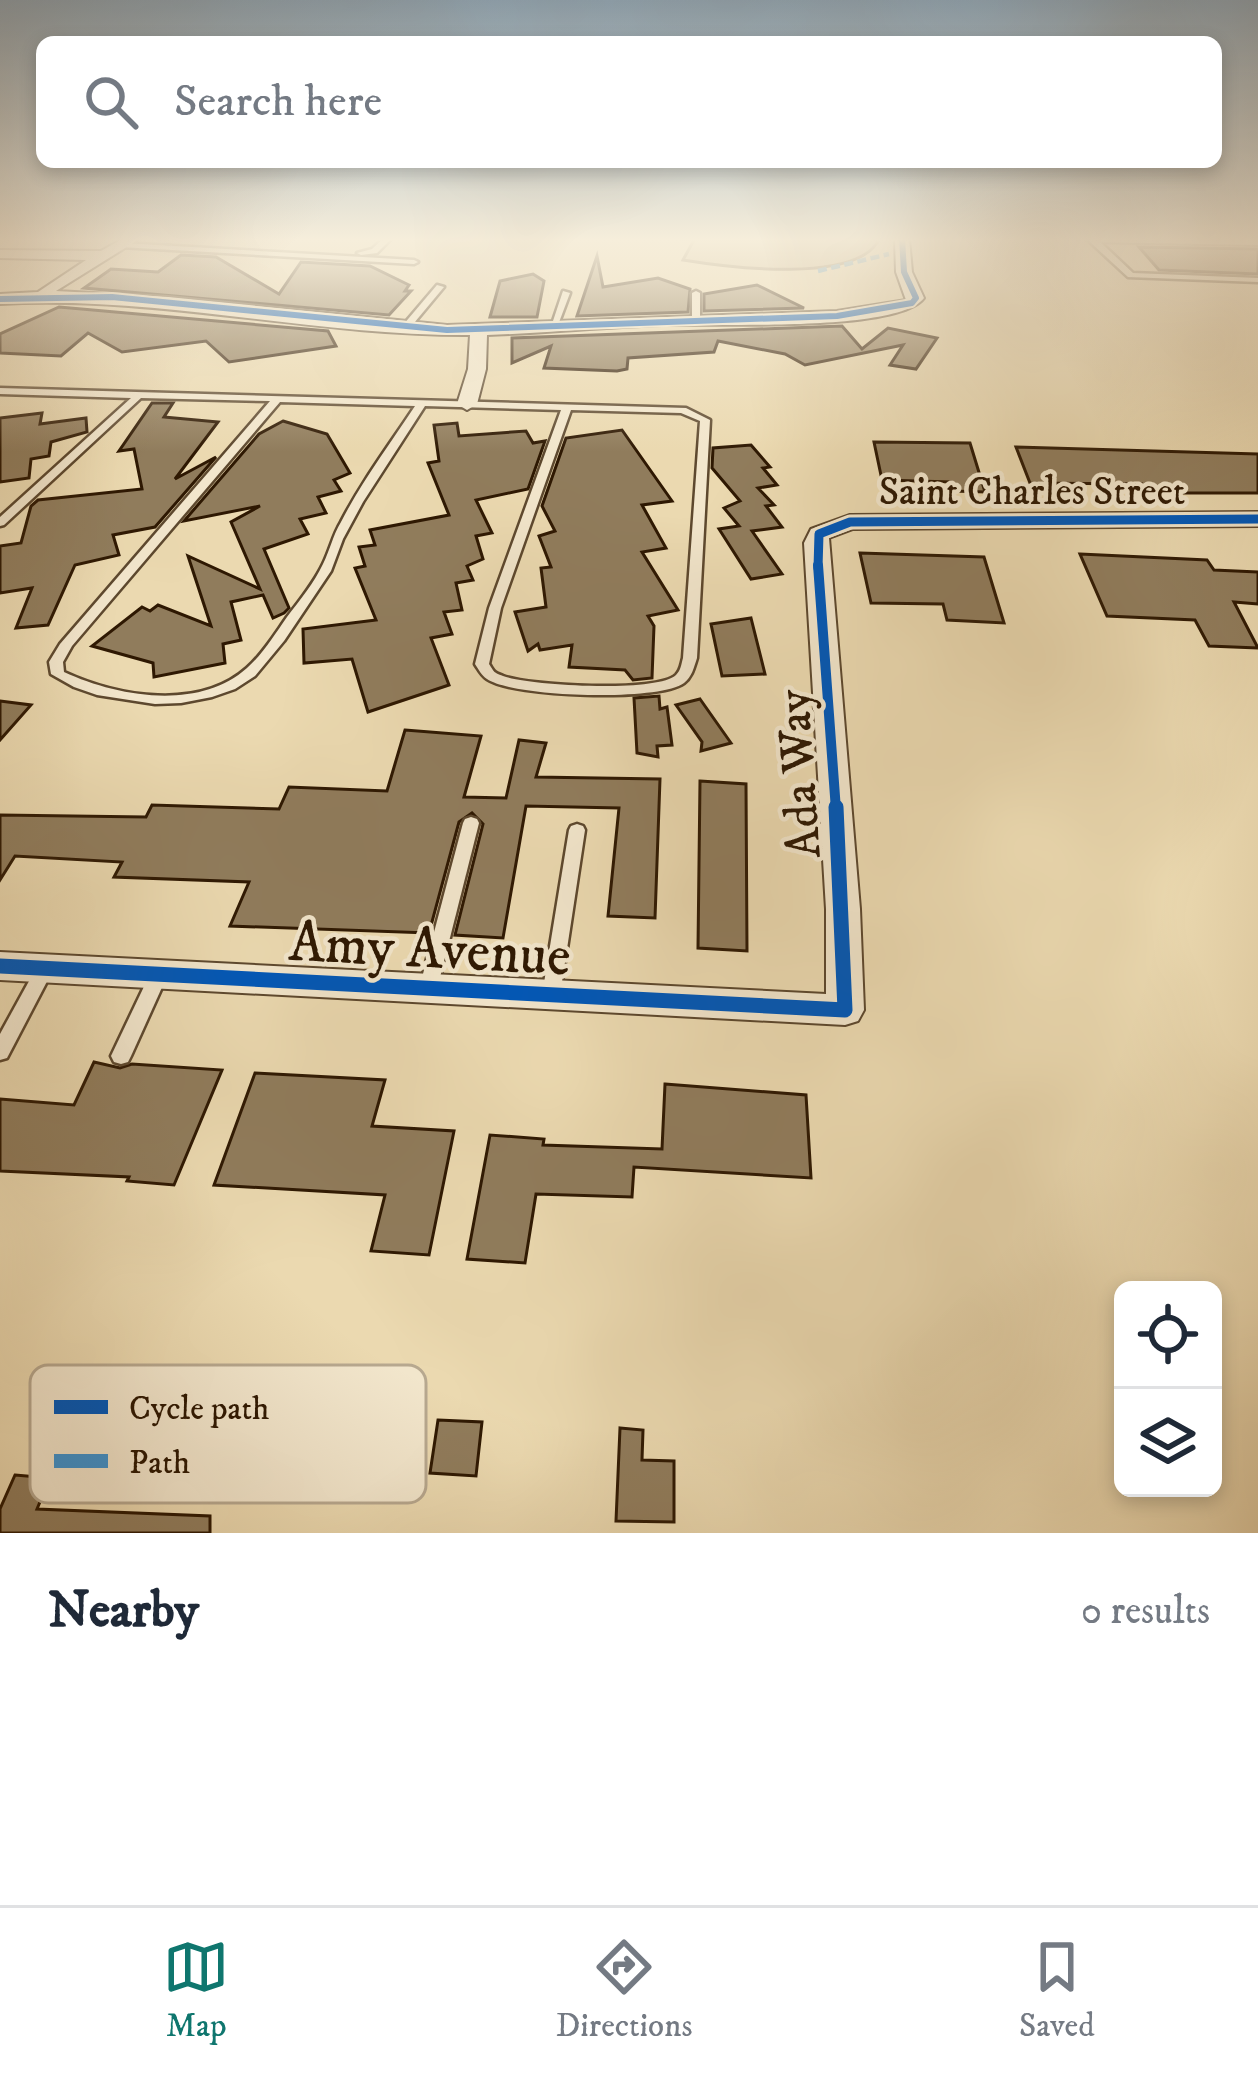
<!DOCTYPE html>
<html lang="en">
<head>
<meta charset="utf-8">
<style>
	:root { --surface:#fff; --page:#f2f2f3; --text:#1f2937; --muted:#747a83; --line:#e0e1e3; --accent:#0f766e }
	body { margin:0; font-family:"IM FELL DW Pica",serif; background:var(--page); color:var(--text) }
	.controls { position:absolute; right:36px; bottom:36px; display:grid; overflow:hidden; border-radius:18px; box-shadow:0 6px 18px #0003 }
	.controls button { width:108px; height:108px; display:grid; place-items:center; padding:0; border:0; border-bottom:3px solid var(--line); background:var(--surface); color:var(--text); font:60px sans-serif }
	.list { margin:0; padding:0; list-style:none }
	h2 { display:flex; justify-content:space-between; align-items:center; height:156px; margin:0; padding:0 48px; font-size:51px }
	h2 small { font-size:39px; font-weight:400; color:var(--muted) }
	.icon { flex:none; width:66px; height:66px; fill:none; stroke:currentColor; stroke-width:2; stroke-linecap:round; stroke-linejoin:round }
	.map { position:relative; flex:none; width:1258px; height:1533px; overflow:hidden }
	.search { position:absolute; background:var(--surface); box-shadow:0 6px 18px #0003; left:36px; right:36px; top:36px; height:132px; display:flex; align-items:center; gap:30px; box-sizing:border-box; padding:0 42px; border-radius:18px; color:var(--muted); font-size:45px }
	.sheet { height:372px; background:var(--surface) }
	nav { display:flex; justify-content:space-around; align-items:center; box-sizing:border-box; height:168px; border-top:3px solid var(--line); background:var(--surface); font-size:33px; color:var(--muted) }
	nav a { display:grid; justify-items:center; gap:6px }
	nav .on { color:var(--accent) }
	.map>svg:first-child { display:block }
	.green { fill:#cbb892; stroke:#7c684a; stroke-width:3 }
	.building { fill:#907c5c; stroke:#2e1802; stroke-width:3 }
	.lines { fill:none; stroke-linecap:round; stroke-linejoin:round }
	.lane-casing { stroke:#5d482e; stroke-width:5 }
	.street-casing { stroke:#5d482e; stroke-width:4 }
	.lane { fill:#f2e6cc; fill-rule:evenodd }
	.street { fill:#f2e6cc; fill-rule:evenodd }
	.quiet { stroke:#3c93d1; stroke-width:4.5; stroke-dasharray:9 4.5; stroke-linecap:butt }
	.cycleway-far3-casing { stroke:#f2e6cc; stroke-width:10 }
	.cycleway-far2-casing { stroke:#f2e6cc; stroke-width:15 }
	.cycleway-far1-casing { stroke:#f2e6cc; stroke-width:18 }
	.cycleway-casing { stroke:#f2e6cc; stroke-width:22 }
	.cycleway-far3 { stroke:#0057b8; stroke-width:6 }
	.cycleway-far2 { stroke:#0057b8; stroke-width:9 }
	.cycleway-far1 { stroke:#0057b8; stroke-width:10 }
	.cycleway { stroke:#0057b8; stroke-width:15 }
	.labels { text-anchor:middle; stroke-width:9; stroke-linejoin:round; paint-order:stroke }
	.far-street-label { font-size:39px; fill:#2e1802; stroke:#f2e6cc }
	.street-label { font-size:48px; fill:#2e1802; stroke:#f2e6cc }
	.near-street-label { font-size:57px; fill:#2e1802; stroke:#f2e6cc }
	.key { fill:#f2e6cc; stroke:#b7a88f; stroke-width:3 }
	.key-label { font-size:33px; fill:#2e1802 }
</style>
</head>
<body>
<div class="map">
<svg width="1258" height="1533" viewBox="0 0 1258 1533">
	<rect width="100%" height="100%" fill="#ebd9b0"/>
	<filter id="stains"><feTurbulence type="fractalNoise" baseFrequency=".00167" numOctaves="4"/><feColorMatrix values="0 0 0 0 .2 0 0 0 0 .09 0 0 0 0 .02 0 0 0 .5 -.17"/></filter>
	<radialGradient id="worn" r=".72"><stop offset=".6" stop-color="#630" stop-opacity="0"/><stop offset="1" stop-color="#630" stop-opacity=".3"/></radialGradient>
	<!-- green -->
	<path class="green" d="M880,238C859,285 726,267 683,260L694,240L680,239Z"/>
	<!-- building -->
	<g class="building">
		<path d="M1139,247L1258,249V274L1159,270Z"/>
		<path d="M181,255L216,257L279,294L301,262L370,266L409,285L405,291H411L389,315L84,288L111,269L158,272Z"/>
		<path d="M597,256L603,287L658,278L690,289L688,312L577,316Z"/>
		<path d="M533,274L544,281L537,317H490L500,281Z"/>
		<path d="M757,285L804,308L704,311V294Z"/>
		<path d="M59,307L328,331L336,346L229,362L206,341L122,352L88,333L61,356L0,353V334Z"/>
		<path d="M842,326L862,349L888,328L937,338L916,369L890,365L903,345L805,365L785,354L718,341L714,352L628,358L627,369L617,371L544,368L551,346L512,363V338Z"/>
		<path d="M152,403H173L164,417L218,422L175,479L216,457L155,527L113,535L119,555L75,565L48,625L16,628L32,588L0,593V546L21,543L31,506L38,500L142,489L134,449L119,451Z"/>
		<path d="M42,413L40,424L86,418L87,432L51,442L49,456L31,459L29,478L0,482V418Z"/>
		<path d="M283,421L327,434L350,473L334,480L341,491L318,497L326,513L300,519L308,534L264,549L289,608L284,613L273,618L263,595L231,602L241,640L223,644L225,663L154,677L153,663L92,646L142,607L150,611L158,605L211,626L188,556L260,589L231,522L260,506L184,521L259,434Z"/>
		<path d="M457,423L459,436L526,431L533,443L545,441L528,489L476,500L492,533L476,536L483,559L467,566L473,580L456,583L462,610L444,612L452,634L431,638L449,685L368,712L352,659L304,663L303,629L376,620L355,568L365,566L359,547L375,545L370,530L449,515L428,463L439,461L434,425Z"/>
		<path d="M622,430L672,501L642,505L666,548L642,552L678,610L648,616L654,626L652,678L633,680L625,670L569,667L572,645L540,650L538,644L528,651L515,612L546,607L541,568L551,567L539,536L555,531L542,506L566,438Z"/>
		<path d="M874,442L970,443L985,492L953,491L951,482L882,480Z"/>
		<path d="M751,445L770,467L763,468L777,485L758,488L774,505L766,506L782,527L752,531L782,574L751,579L719,529L739,526L724,508L740,501L712,468L713,448Z"/>
		<path d="M1016,447L1258,454V493H1147L1142,484L1030,483Z"/>
		<path d="M860,553L984,557L1004,623L947,620L943,604L871,603Z"/>
		<path d="M1080,554L1207,560L1214,570L1258,572V604L1234,602L1258,648L1209,646L1195,620L1107,616Z"/>
		<path d="M751,618L765,674L722,676L711,624Z"/>
		<path d="M659,696L660,709L667,707L672,745L657,746L658,757L637,753L634,698Z"/>
		<path d="M700,699L731,743L701,751L702,742L676,705Z"/>
		<path d="M0,701L31,705L0,740Z"/>
		<path d="M405,730L481,736L464,797L506,798L519,740L546,743L536,777L660,779L655,918L608,916L619,808L526,806L503,938L455,935L483,824L472,813L459,822L429,933L230,926L249,882L114,877L122,862L15,856L0,880V815L146,817L152,805L279,809L289,787L387,791Z"/>
		<path d="M700,781L746,784L747,951L698,948Z"/>
		<path d="M94,1062L120,1068L132,1064L222,1070L174,1185L127,1181L129,1177L0,1171V1099L74,1105Z"/>
		<path d="M255,1073L385,1080L372,1126L454,1131L429,1255L371,1251L385,1195L214,1185Z"/>
		<path d="M665,1084L806,1095L811,1178L634,1167L632,1197L536,1194L525,1263L467,1259L490,1135L544,1139L543,1145L662,1149Z"/>
		<path d="M438,1420L482,1422L476,1476L430,1473Z"/>
		<path d="M620,1428L643,1430L642,1460L674,1461V1522L616,1521Z"/>
		<path d="M15,1475L50,1478L37,1509L210,1516V1533H0V1509Z"/>
	</g>
	<g class="lines">
		<!-- lane casing -->
		<g class="lane-casing">
			<g id="lane">
				<path d="M384,238H392L377,253L361,255L357,253L372,249Z"/>
				<path d="M1090,238H1096L1133,273L1258,278V282L1128,277L1090,242Z"/>
				<path d="M123,243L414,260L418,262L414,264L120,247Z"/>
				<path d="M437,285L444,287L409,329H403V325Z"/>
				<path d="M563,291L570,293L558,325L551,327Z"/>
				<path d="M696,291L700,293V319L696,321L692,319V293Z"/>
				<path d="M0,388L686,408L710,420L697,658C694,667 692,677 684,683C658,702 513,697 487,679C481,675 479,670 475,664L489,608L561,410L425,406L363,502L343,539L331,571L284,641L255,676L235,689L212,697L181,703L155,704L97,695L74,687L51,674L49,662L60,644L270,401L141,398L4,525L0,526V517L131,398L0,394ZM280,402L415,406C390,444 362,481 341,522C333,535 330,550 323,564C314,583 300,600 287,617C275,634 263,654 247,668C199,711 118,697 64,672L63,662L72,646ZM571,410L681,413L700,421L683,658C681,665 681,670 676,675C657,693 528,686 503,676C493,672 495,673 489,664L501,608Z"/>
				<path d="M471,817L477,819L479,823L437,989L434,994L428,996L422,994L419,989L463,823L465,819Z"/>
				<path d="M577,824L583,826L585,830L560,995L558,1000L551,1003L544,1000L542,995L569,830L571,826Z"/>
				<path d="M45,961L51,963L54,968L7,1058L0,1060V1034L39,963Z"/>
				<path d="M159,967L165,969L168,974L131,1056L128,1062L121,1064L114,1062L111,1056L150,974L153,969Z"/>
			</g>
		</g>
		<!-- street casing -->
		<g class="street-casing">
			<g id="street">
				<path d="M124,238H141L56,291L168,297L447,325L837,311L906,300L896,272L895,238H909L912,272L924,298C898,333 710,323 662,325C604,327 546,333 487,335L486,369L477,404L467,410L457,404L468,369L470,335C312,336 159,295 0,304V294L38,292L86,260L0,258V250L101,251Z"/>
				<path d="M1084,238H1258V245L1091,242Z"/>
				<path d="M1258,512V526L853,529L829,538L860,909L864,1010L858,1021L845,1025L0,980V952L826,994V909L804,543L811,529L850,515Z"/>
			</g>
		</g>
		<!-- lane -->
		<use href="#lane" class="lane"/>
		<!-- street -->
		<use href="#street" class="street"/>
		<!-- quiet -->
		<path class="quiet" d="M818,271L889,254"/>
		<!-- cycleway-far3 casing -->
		<g class="cycleway-far3-casing">
			<path id="cycleway-far3" d="M0,299L112,297L447,330L837,316L912,303L916,298L904,272L902,238"/>
		</g>
		<!-- cycleway-far2 casing -->
		<g class="cycleway-far2-casing">
			<path id="cycleway-far2" d="M818,568L819,534L850,522L1258,519"/>
		</g>
		<!-- cycleway-far1 casing -->
		<g class="cycleway-far1-casing">
			<path id="cycleway-far1" d="M818,565L836,810"/>
		</g>
		<!-- cycleway casing -->
		<g class="cycleway-casing">
			<path id="cycleway" d="M0,966L845,1010L836,807"/>
		</g>
		<!-- cycleway-far3 -->
		<use href="#cycleway-far3" class="cycleway-far3"/>
		<!-- cycleway-far2 -->
		<use href="#cycleway-far2" class="cycleway-far2"/>
		<!-- cycleway-far1 -->
		<use href="#cycleway-far1" class="cycleway-far1"/>
		<!-- cycleway -->
		<use href="#cycleway" class="cycleway"/>
	</g>
	<!-- sky -->
	<linearGradient id="sky" x2="0" y2="1"><stop stop-color="#8fa8ba"/><stop offset="0.53" stop-color="#f6eedb"/><stop offset="1" stop-color="#f6eedb" stop-opacity="0"/></linearGradient>
	<rect width="1258" height="452" fill="url(#sky)"/>
	<g class="labels">
		<!-- far-street labels -->
		<g class="far-street-label">
			<text x="1032" y="504">Saint Charles Street</text>
		</g>
		<!-- street labels -->
		<g class="street-label">
			<text transform="translate(797 774) rotate(-94)" y="17">Ada Way</text>
		</g>
		<!-- near-street labels -->
		<g class="near-street-label">
			<text transform="translate(430 947) rotate(3)" y="20">Amy Avenue</text>
		</g>
	</g>
	<!-- legend -->
	<rect x="30" y="1365" width="396" height="138" rx="18" class="key"/>
	<rect x="54" y="1400" width="54" height="14" fill="#0057b8"/>
	<rect x="54" y="1454" width="54" height="14" fill="#3c93d1"/>
	<g class="key-label">
		<text x="129" y="1419">Cycle path</text>
		<text x="129" y="1473">Path</text>
	</g>
	<rect width="100%" height="100%" filter="url(#stains)"/>
	<rect width="100%" height="100%" fill="url(#worn)"/>
</svg>
<div class="controls">
<button><svg class="icon" aria-label="locate" viewBox="0 0 24 24"><circle cx="12" cy="12" r="6"/><path d="M12 2v4M12 18v4M2 12h4M18 12h4"/></svg></button>
<button><svg class="icon" aria-label="layers" viewBox="0 0 24 24"><path d="M12 4l9 5-9 5-9-5zM3 14l9 5 9-5"/></svg></button>
</div>
<div class="search"><svg class="icon" aria-label="search" viewBox="0 0 24 24"><circle cx="10" cy="10" r="6"/><path d="M15 15l6 6"/></svg>Search here</div>
</div>
<section class="sheet">
<h2>Nearby<small>0 results</small></h2>
<ul class="list">
</ul>
</section>
<nav>
<a class="on"><svg class="icon" aria-label="map" viewBox="0 0 24 24"><path d="M3 6l6-2 6 2 6-2v14l-6 2-6-2-6 2zM9 4v14M15 6v14"/></svg>Map</a>
<a><svg class="icon" aria-label="directions" viewBox="0 0 24 24"><path d="M12 3l9 9-9 9-9-9zM9 14v-3h6M13 9l2 2-2 2"/></svg>Directions</a>
<a><svg class="icon" aria-label="saved" viewBox="0 0 24 24"><path d="M7 4h10v16l-5-4-5 4z"/></svg>Saved</a>
</nav>
</body>
</html>
